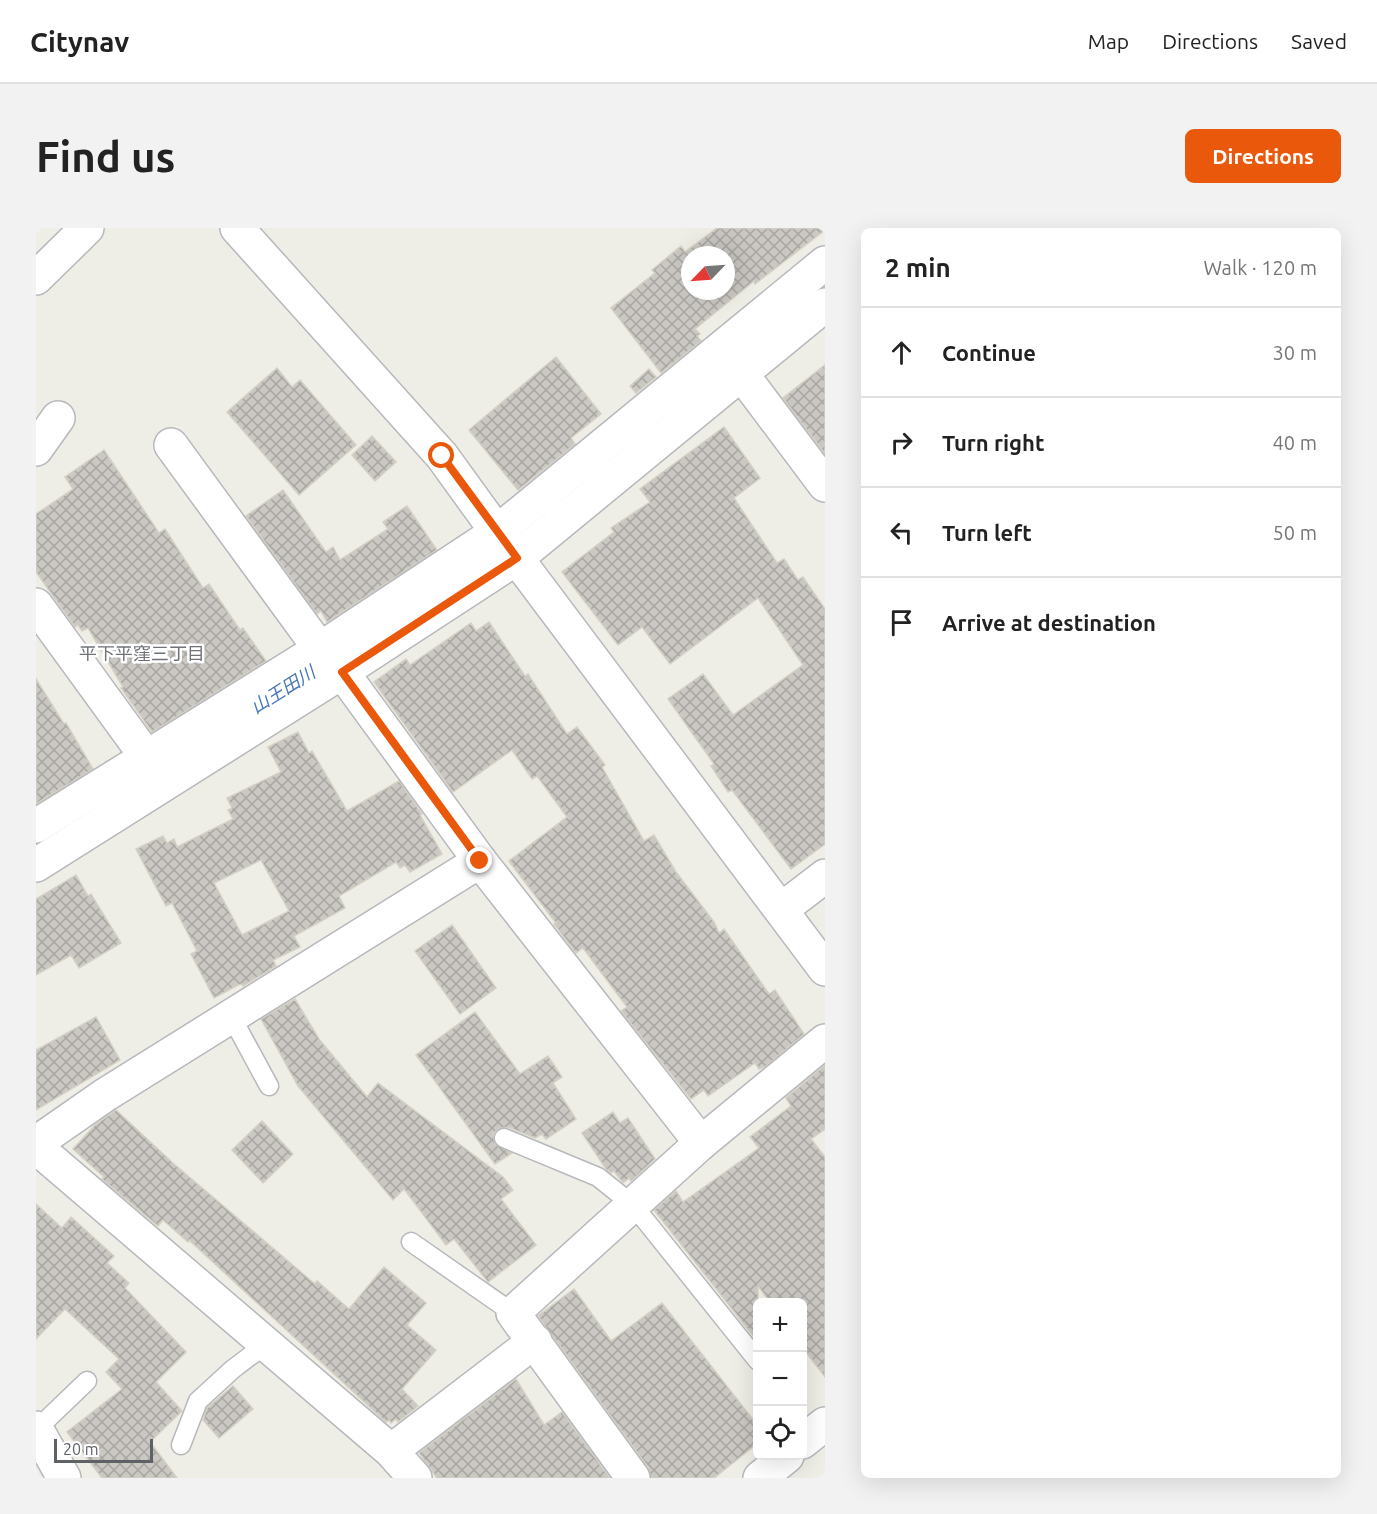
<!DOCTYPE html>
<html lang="en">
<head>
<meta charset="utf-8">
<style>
	:root { --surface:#fff; --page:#f2f2f2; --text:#222; --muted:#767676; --line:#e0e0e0; --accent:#ea580c }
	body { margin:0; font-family:Ubuntu,"Noto Sans JP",sans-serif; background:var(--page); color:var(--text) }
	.controls { position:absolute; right:18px; bottom:18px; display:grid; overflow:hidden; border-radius:9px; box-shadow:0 6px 24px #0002 }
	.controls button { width:54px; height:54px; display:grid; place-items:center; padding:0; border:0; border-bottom:2px solid var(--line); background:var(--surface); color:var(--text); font:30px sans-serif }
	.compass { position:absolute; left:645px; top:18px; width:54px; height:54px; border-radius:50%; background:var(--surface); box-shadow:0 6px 24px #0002; rotate:245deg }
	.scale { position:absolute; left:18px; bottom:15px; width:99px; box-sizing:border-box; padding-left:6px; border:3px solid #5e6166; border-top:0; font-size:16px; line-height:21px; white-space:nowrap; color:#5e6166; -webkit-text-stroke:4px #fff; paint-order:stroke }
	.stop { position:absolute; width:18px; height:18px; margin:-14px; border:4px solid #ea580c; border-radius:50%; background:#fff }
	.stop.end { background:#ea580c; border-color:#fff; box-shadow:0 2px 6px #0008 }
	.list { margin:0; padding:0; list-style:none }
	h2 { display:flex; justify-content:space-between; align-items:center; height:78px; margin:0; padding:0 24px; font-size:26px }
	h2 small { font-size:20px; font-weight:400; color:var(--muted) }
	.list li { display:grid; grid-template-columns:39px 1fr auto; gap:18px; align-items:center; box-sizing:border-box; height:90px; padding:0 24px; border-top:2px solid var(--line) }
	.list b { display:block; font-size:22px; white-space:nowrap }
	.list em { font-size:20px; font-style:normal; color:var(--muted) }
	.icon { flex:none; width:33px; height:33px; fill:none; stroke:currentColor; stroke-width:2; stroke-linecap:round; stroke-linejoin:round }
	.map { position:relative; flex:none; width:789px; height:1250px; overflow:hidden; border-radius:9px }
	header { display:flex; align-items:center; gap:36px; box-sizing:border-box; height:84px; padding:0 30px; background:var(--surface); border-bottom:2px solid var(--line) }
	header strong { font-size:28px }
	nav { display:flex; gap:33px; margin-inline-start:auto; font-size:21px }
	.intro { display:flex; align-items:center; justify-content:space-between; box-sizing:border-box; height:144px; padding:0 36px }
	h1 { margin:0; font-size:42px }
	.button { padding:15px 27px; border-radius:9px; background:var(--accent); color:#fff; font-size:21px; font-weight:700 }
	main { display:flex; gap:36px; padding:0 36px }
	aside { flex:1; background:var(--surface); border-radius:9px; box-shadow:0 6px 24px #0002 }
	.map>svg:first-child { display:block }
	.building { fill:url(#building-cross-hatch); stroke:#d4d0c4; stroke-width:1.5; fill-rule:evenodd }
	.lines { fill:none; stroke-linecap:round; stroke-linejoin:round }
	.service-casing { stroke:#b6b8bc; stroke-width:21 }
	.minor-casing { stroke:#b6b8bc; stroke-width:36 }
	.tertiary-casing { stroke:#b6b8bc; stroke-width:36 }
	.service { stroke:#fff; stroke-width:18 }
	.minor { stroke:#fff; stroke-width:33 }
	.tertiary { stroke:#fff; stroke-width:33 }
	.route { stroke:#ea580c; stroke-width:8 }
	.labels { text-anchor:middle; stroke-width:5; stroke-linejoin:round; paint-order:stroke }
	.neighbourhood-label { font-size:18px; fill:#6f7378; stroke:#fff }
	.water-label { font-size:18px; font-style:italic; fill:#4878b8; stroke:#fff }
</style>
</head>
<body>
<header>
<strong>Citynav</strong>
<nav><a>Map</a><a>Directions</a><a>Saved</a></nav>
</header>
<div class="intro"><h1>Find us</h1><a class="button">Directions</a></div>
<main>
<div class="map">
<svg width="789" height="1250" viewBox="0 0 789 1250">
	<defs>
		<pattern id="building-cross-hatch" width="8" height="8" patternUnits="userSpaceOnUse" patternTransform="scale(1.5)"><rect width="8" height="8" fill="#cbc8c3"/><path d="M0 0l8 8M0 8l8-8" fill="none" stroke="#a8a6a2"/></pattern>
	</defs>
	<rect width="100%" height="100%" fill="#efeee6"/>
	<!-- building -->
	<g class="building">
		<path d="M681,0H789V2L719,56L718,53L659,101L664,106L661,108L665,113L625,145L575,80L619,45L616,42L645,18L649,24ZM654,27H690V63H654Z"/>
		<path d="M520,129L565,186L535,210L539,216L482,262L433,202Z"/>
		<path d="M789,137V226L747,170Z"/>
		<path d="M241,140L256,159L264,152L320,217L263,267L191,184Z"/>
		<path d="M613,141L620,149L600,165L594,158Z"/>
		<path d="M688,199L724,250L698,270L741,335L748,331L762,352L767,349L789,381V616L755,641L696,562L692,564L675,538L678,536L632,471L667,446L697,487L767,437L722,370L634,436L606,399L582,417L526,344L578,304L575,300L614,274L604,261Z"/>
		<path d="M336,208L360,234L339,253L316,227Z"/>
		<path d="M68,222L123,305L129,301L167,360L173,356L204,402L207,400L230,433L116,504L85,460L87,459L52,400L46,403L42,397L39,399L0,344V286L37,261L29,249Z"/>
		<path d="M247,262L290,324L297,319L304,332L352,301L347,294L371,278L401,322L291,394L285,383L281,386L210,288Z"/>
		<path d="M453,394L489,448L492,446L531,506L541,499L569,537L566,539L608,613L618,607L640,644L678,694L683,705L688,701L733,766L739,762L768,806L730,838L723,841L719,835L672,868L668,862L655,871L585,783L591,779L547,720L540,725L518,696L520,695L473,633L531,589L501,548L496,551L476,522L417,564L338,454L370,431L374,437L435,395L440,403Z"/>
		<path d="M0,451L28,496L30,495L57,541L0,576Z"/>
		<path d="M262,504L273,525L276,523L311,583L363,553L386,586L384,587L406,626L374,644L369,637L364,640L360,634L303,668L309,680L258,708L264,719L237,732L240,738L207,758L206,756L202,757L178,770L155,726L161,723L136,675L130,678L100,621L127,608L131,615L138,611L141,619L197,591L192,582L196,580L191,570L245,544L232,519ZM225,632L253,683L206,707L178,655Z"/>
		<path d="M40,647L52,668L55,666L85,715L43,740L35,727L0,747V671Z"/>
		<path d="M416,697L460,760L424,786L379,723Z"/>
		<path d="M259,771L283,811L331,869L342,855L467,949L477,962L465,971L500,1017L452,1054L418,1011L410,1017L368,961L357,972L262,858L225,791Z"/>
		<path d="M439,784L484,846L512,828L526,849L517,855L540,891L510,911L506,906L499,910L472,899L462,901L457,906L459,916L476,925L459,936L380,827Z"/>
		<path d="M60,789L84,832L0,882V822Z"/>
		<path d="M789,837V901L775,911L789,929V1149L766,1119V1074H734L722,1058V1114L618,982L640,963L647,974L723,920L714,909L755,878L750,870Z"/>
		<path d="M80,882L138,936L279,1056L281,1053L313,1081L348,1039L390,1075L371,1097L400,1122L366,1161L382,1178L362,1194L360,1191L355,1195L353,1192L350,1194L153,1012L152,1014L127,992L122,998L66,951L68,949L37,921L59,897Z"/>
		<path d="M577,884L584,895L592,890L619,931L595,953L593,950L587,955L578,943L575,945L570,941L546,905Z"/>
		<path d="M226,893L257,926L227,955L196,922Z"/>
		<path d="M0,976L26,1000L35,989L78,1028L71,1035L93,1055L89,1060L150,1124L120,1154L146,1183L114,1214L141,1250H66L31,1204L86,1161L70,1144L83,1131L29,1081L0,1111Z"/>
		<path d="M538,1061L575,1113L626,1075L722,1198V1215L678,1250H615L612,1239L502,1088Z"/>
		<path d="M480,1151L508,1197L526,1184L574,1250H401L383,1225Z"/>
		<path d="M197,1158L217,1181L183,1210L167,1192L171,1180Z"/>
	</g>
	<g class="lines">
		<!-- service casing -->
		<g class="service-casing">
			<g id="service">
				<path d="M195,788L233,858"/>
				<path d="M468,910L562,949L597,977L722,1133"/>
				<path d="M375,1014L477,1085"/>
				<path d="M1,1201L51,1153"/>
				<path d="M145,1217L162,1173L197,1141L230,1116"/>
			</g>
		</g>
		<!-- minor casing -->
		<g class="minor-casing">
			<g id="minor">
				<path d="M201,0L406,228L461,304"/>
				<path d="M0,50L51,0"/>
				<path d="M693,129L789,257"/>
				<path d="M135,217L284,421"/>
				<path d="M0,221L22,190"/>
				<path d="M0,377L123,546"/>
				<path d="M306,444L444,633L665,915"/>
				<path d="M0,598L284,421L461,304L789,35"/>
				<path d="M0,637L306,444L481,330L789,77"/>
				<path d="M746,681L789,648"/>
				<path d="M0,915L69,867L444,633"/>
				<path d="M0,919L355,1223L379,1250"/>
				<path d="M0,1200L28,1250"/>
				<path d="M766,1214L789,1196"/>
				<path d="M355,1223L499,1113"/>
				<path d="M597,1250L477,1085L665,915L789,813"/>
				<path d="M724,1250L751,1228"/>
			</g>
		</g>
		<!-- tertiary casing -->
		<g class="tertiary-casing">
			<path id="tertiary" d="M461,304L789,741"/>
		</g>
		<!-- service -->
		<use href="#service" class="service"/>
		<!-- minor -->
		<use href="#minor" class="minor"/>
		<!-- tertiary -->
		<use href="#tertiary" class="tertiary"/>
	</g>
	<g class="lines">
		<!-- route -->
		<path class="route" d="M406,228L481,330L306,444L444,633"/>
	</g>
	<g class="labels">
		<!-- neighbourhood labels -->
		<g class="neighbourhood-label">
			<text x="106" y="432">平下平窪三丁目</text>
		</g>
		<!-- water labels -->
		<g class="water-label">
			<text transform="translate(247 462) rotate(-32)" y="6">山王田川</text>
		</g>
	</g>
</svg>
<div class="controls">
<button>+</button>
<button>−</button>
<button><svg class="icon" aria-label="locate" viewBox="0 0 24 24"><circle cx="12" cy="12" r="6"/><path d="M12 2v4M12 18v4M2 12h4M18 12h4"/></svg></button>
</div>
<svg class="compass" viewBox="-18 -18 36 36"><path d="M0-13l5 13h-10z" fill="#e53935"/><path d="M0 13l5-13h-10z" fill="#767676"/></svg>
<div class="scale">20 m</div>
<div class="stop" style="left:406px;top:228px"></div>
<div class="stop end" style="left:444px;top:633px"></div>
</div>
<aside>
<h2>2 min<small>Walk · 120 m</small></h2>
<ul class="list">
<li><svg class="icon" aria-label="ahead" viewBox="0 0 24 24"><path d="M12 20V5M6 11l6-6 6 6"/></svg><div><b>Continue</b></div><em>30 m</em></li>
<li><svg class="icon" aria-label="right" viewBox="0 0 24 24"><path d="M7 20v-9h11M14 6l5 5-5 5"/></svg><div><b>Turn right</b></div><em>40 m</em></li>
<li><svg class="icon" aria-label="left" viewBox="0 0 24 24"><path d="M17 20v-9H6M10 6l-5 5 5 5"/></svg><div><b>Turn left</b></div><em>50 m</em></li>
<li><svg class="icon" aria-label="arrive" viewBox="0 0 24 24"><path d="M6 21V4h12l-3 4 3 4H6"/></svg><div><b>Arrive at destination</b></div></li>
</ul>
</aside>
</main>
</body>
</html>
